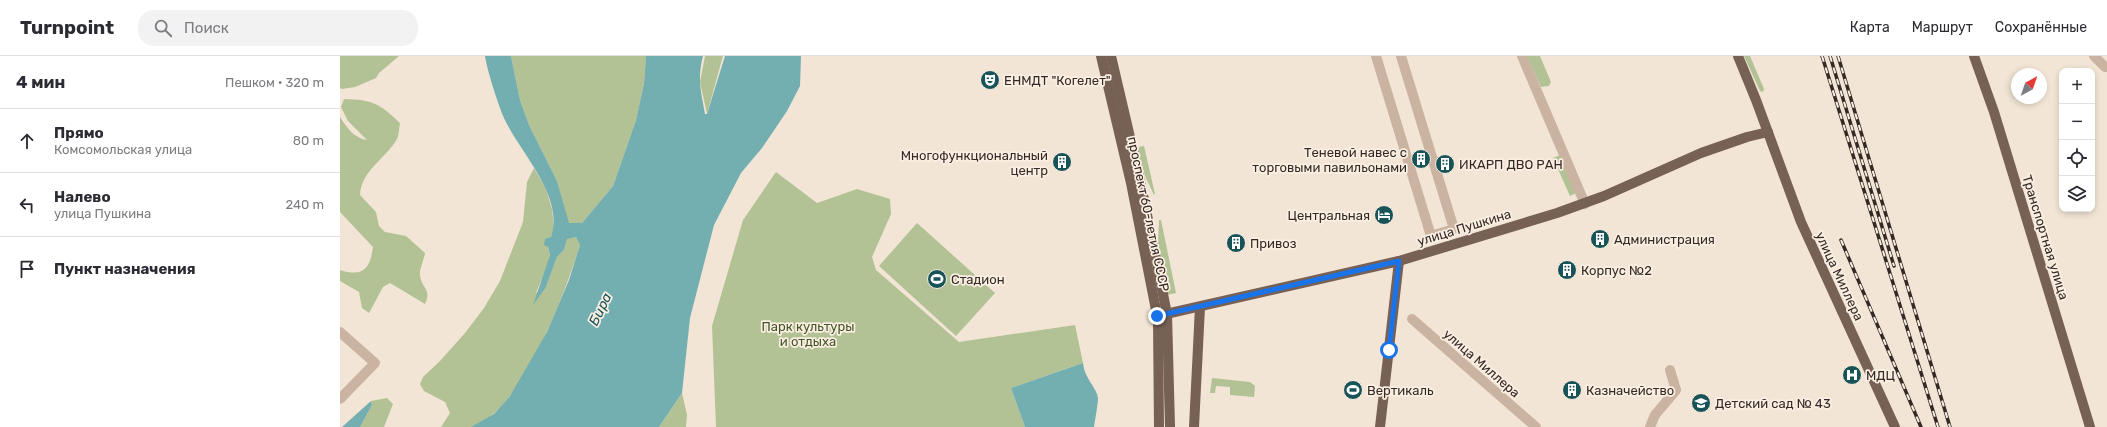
<!DOCTYPE html>
<html lang="ru">
<head>
<meta charset="utf-8">
<style>
	:root { --surface:#fff; --page:#f2f2f3; --text:#2b2b33; --muted:#7c7c81; --line:#e1e1e2 }
	body { margin:0; font-family:Rubik,sans-serif; background:var(--page); color:var(--text) }
	.controls { position:absolute; right:12px; top:12px; display:grid; overflow:hidden; border-radius:8px; box-shadow:0 2px 6px #0003 }
	.controls button { width:36px; height:36px; display:grid; place-items:center; padding:0; border:0; border-bottom:1px solid var(--line); background:var(--surface); color:var(--text); font:20px sans-serif }
	.compass { position:absolute; left:1671px; top:12px; width:36px; height:36px; border-radius:50%; background:var(--surface); box-shadow:0 2px 6px #0003; rotate:40deg }
	.stop { position:absolute; width:12px; height:12px; margin:-9px; border:3px solid #1a73e8; border-radius:50%; background:#fff }
	.stop.end { background:#1a73e8; border-color:#fff; box-shadow:0 1px 4px #0008 }
	.list { margin:0; padding:0; list-style:none }
	h2 { display:flex; justify-content:space-between; align-items:center; height:52px; margin:0; padding:0 16px; font-size:17px }
	h2 small { font-size:13px; font-weight:400; color:var(--muted) }
	.list li { display:grid; grid-template-columns:26px 1fr auto; gap:12px; align-items:center; box-sizing:border-box; height:64px; padding:0 16px; border-top:1px solid var(--line) }
	.list b { display:block; font-size:15px; white-space:nowrap }
	.list p { margin:0; font-size:13px; white-space:nowrap; color:var(--muted) }
	.list em { font-size:13px; font-style:normal; color:var(--muted) }
	.icon { flex:none; width:22px; height:22px; fill:none; stroke:currentColor; stroke-width:2; stroke-linecap:round; stroke-linejoin:round }
	.map { position:relative; flex:none; width:1767px; height:371px; overflow:hidden }
	header { display:flex; align-items:center; gap:24px; box-sizing:border-box; height:56px; padding:0 20px; background:var(--surface); border-bottom:1px solid var(--line) }
	header strong { font-size:19px }
	nav { display:flex; gap:22px; margin-inline-start:auto; font-size:14px }
	.search { width:280px; height:36px; background:var(--page); display:flex; align-items:center; gap:10px; box-sizing:border-box; padding:0 14px; border-radius:16px; color:var(--muted); font-size:15px }
	main { display:flex }
	aside { flex:1; background:var(--surface) }
	.map>svg:first-child { display:block }
	.green { fill:#b2c295 }
	.water { fill:#73aeb1 }
	.lines { fill:none; stroke-linecap:round; stroke-linejoin:round }
	.minor { stroke:#cab4a1; stroke-width:10 }
	.major { stroke:#776054; stroke-width:10 }
	.rail-casing { stroke:#342924; stroke-width:3.5 }
	.rail { stroke:#faefe2; stroke-width:2; stroke-dasharray:6; stroke-linecap:butt }
	.route { stroke:#1a73e8; stroke-width:5 }
	.labels { text-anchor:middle; stroke-width:3.5; stroke-linejoin:round; paint-order:stroke }
	.poi-label { font-size:13px; fill:#342924; stroke:#faefe2; text-anchor:start }
	.street-label { font-size:13px; fill:#342924; stroke:#faefe2 }
	.park-label { font-size:13px; fill:#435427; stroke:#faefe2 }
	.water-label { font-size:14px; font-style:italic; fill:#185358; stroke:#faefe2 }
</style>
</head>
<body>
<header>
<strong>Turnpoint</strong>
<div class="search"><svg class="icon" aria-label="search" viewBox="0 0 24 24"><circle cx="10" cy="10" r="6"/><path d="M15 15l6 6"/></svg>Поиск</div>
<nav><a>Карта</a><a>Маршрут</a><a>Сохранённые</a></nav>
</header>
<main>
<aside>
<h2>4 мин<small>Пешком · 320 m</small></h2>
<ul class="list">
<li><svg class="icon" aria-label="ahead" viewBox="0 0 24 24"><path d="M12 20V5M6 11l6-6 6 6"/></svg><div><b>Прямо</b><p>Комсомольская улица</p></div><em>80 m</em></li>
<li><svg class="icon" aria-label="left" viewBox="0 0 24 24"><path d="M17 20v-9H6M10 6l-5 5 5 5"/></svg><div><b>Налево</b><p>улица Пушкина</p></div><em>240 m</em></li>
<li><svg class="icon" aria-label="arrive" viewBox="0 0 24 24"><path d="M6 21V4h12l-3 4 3 4H6"/></svg><div><b>Пункт назначения</b></div></li>
</ul>
</aside>
<div class="map">
<svg width="1767" height="371" viewBox="0 0 1767 371">
	<rect width="100%" height="100%" fill="#f2e5d5"/>
	<!-- green -->
	<g class="green">
		<path d="M0,0H59L39,17L36,22L15,31L2,33L0,32Z"/>
		<path d="M171,0H306L304,27L296,64L273,130L242,167H228L217,125L189,69L180,44Z"/>
		<path d="M365,0H383L367,58L360,26Z"/>
		<path d="M1187,0H1200L1211,26L1209,30L1201,31Z"/>
		<path d="M1404,0H1410L1424,33L1423,36L1420,35Z"/>
		<path d="M4,43C33,44 39,47 60,67C59,72 59,79 57,83C46,102 21,115 20,139L36,156L39,170L45,176L66,180L85,197C84,204 79,214 80,220C82,233 92,233 85,248L50,227L43,231L29,257L22,252L19,236L0,225V214C22,221 30,214 33,191L0,156V61C7,72 14,82 27,84L8,65L1,51Z"/>
		<path d="M804,90L815,138L814,139L805,120L798,95L799,91Z"/>
		<path d="M1220,99L1236,137L1230,140L1213,102Z"/>
		<path d="M194,112L206,133L212,153L214,172L208,191L210,199L207,210L196,237L206,231L217,201L224,194L227,182L236,181L240,189C225,237 182,355 132,371C123,371 110,371 101,371L110,357L105,346L84,335L80,328L83,321L100,305L125,277L144,252L160,225L183,166L187,126Z"/>
		<path d="M436,116L477,147L517,133L550,143L551,158L532,201L536,214L619,286L735,269L743,307L671,332L685,371H376L372,270L403,164Z"/>
		<path d="M819,164H821L836,237L827,239L818,190Z"/>
		<path d="M577,167L655,237L616,280L539,210Z"/>
		<path d="M872,322L910,326L915,330L914,341L890,339V331L876,330L875,337H870Z"/>
		<path d="M342,337L347,359L346,371H319Z"/>
		<path d="M47,342L53,348L44,371H20L32,349L31,345Z"/>
	</g>
	<!-- water -->
	<g class="water">
		<path d="M145,0H171L180,44L189,69L217,125L229,167H242L273,130L296,64L304,27L306,0H363C357,23 361,35 365,58H367L385,0H461L460,30L447,55L422,92L401,117L374,169L350,262L342,337L319,371H131L154,358L170,340L207,276L229,224L240,189L236,181L227,183L224,194L217,201L206,231L193,249L210,199L208,191L204,189L205,183L211,181C225,140 180,97 164,62C158,48 147,14 145,0Z"/>
		<path d="M743,307C744,322 757,332 758,342C758,348 755,364 754,371H685L671,332Z"/>
		<path d="M31,345L32,349L20,371H2Z"/>
	</g>
	<g class="lines">
		<!-- minor -->
		<g class="minor">
			<path d="M1036,0L1091,180L1114,173L1061,0"/>
			<path d="M1182,0L1245,148"/>
			<path d="M1754,0L1765,11H1767"/>
			<path d="M1072,263L1196,371"/>
			<path d="M0,276L35,307L0,343"/>
			<path d="M1310,371L1315,359L1336,334L1330,314"/>
		</g>
		<!-- major -->
		<g class="major">
			<path d="M761,0L791,127L818,264L819,371"/>
			<path d="M771,0L800,124L827,258L830,371"/>
			<path d="M1398,0L1416,44L1461,166L1555,371"/>
			<path d="M1634,0L1654,56L1750,371"/>
			<path d="M817,260L1059,205L1217,157L1264,140L1361,97L1407,81L1428,76"/>
			<path d="M854,371L860,251"/>
			<path d="M1040,371L1059,205"/>
		</g>
		<!-- rail casing -->
		<g class="rail-casing">
			<g id="rail">
				<path d="M1482,0L1598,371"/>
				<path d="M1490,0L1554,210"/>
				<path d="M1498,0L1610,371"/>
				<path d="M1501,184L1581,371"/>
			</g>
		</g>
		<!-- rail -->
		<use href="#rail" class="rail"/>
	</g>
	<g class="lines">
		<!-- route -->
		<path class="route" d="M817,260L1059,205L1049,294"/>
	</g>
	<!-- icons -->
	<defs>
		<g id="theatre-disc" transform="scale(1)"><circle r="9.5" fill="#185358" stroke="#faefe2"/><path d="M-5-5.5Q0-4 5-5.5V0Q5 5 0 6Q-5 5-5 0ZM-3.3-2.5H-1v1.5H-3.3ZM1-2.5H3.3v1.5H1ZM-2.8 1Q0 5.5 2.8 1Z" fill="#fff"/></g>
		<g id="building-disc" transform="scale(1)"><circle r="9.5" fill="#185358" stroke="#faefe2"/><path d="M-4-6H4V6H1V3H-1V6H-4ZM-2.5-4.3h1.7v1.8h-1.7ZM.8-4.3h1.7v1.8H.8ZM-2.5-1h1.7V.8h-1.7ZM.8-1h1.7V.8H.8Z" fill="#fff"/></g>
		<g id="hotel-disc" transform="scale(1)"><circle r="9.5" fill="#185358" stroke="#faefe2"/><path d="M-6-4.5h1.5V1H6V5H4.5V3h-9V5H-6ZM-4 0a1.8 1.8 0 1 1 3.6 0ZM.5 0V-2.5h3Q6-2.5 6 0Z" fill="#fff"/></g>
		<g id="stadium-disc" transform="scale(1)"><circle r="9.5" fill="#185358" stroke="#faefe2"/><path d="M0-5a6.5 5 0 1 0 0 10a6.5 5 0 1 0 0-10ZM-3.5-1.8h7v3.6h-7Z" fill="#fff"/></g>
		<g id="hospital-disc" transform="scale(1)"><circle r="9.5" fill="#185358" stroke="#faefe2"/><path d="M-5-5h3v3.5h4V-5h3V5h-3V1.5h-4V5h-3Z" fill="#fff"/></g>
		<g id="school-disc" transform="scale(1)"><circle r="9.5" fill="#185358" stroke="#faefe2"/><path d="M0-5L7-2L0 1L-7-2ZM-4 1L0 2.5L4 1V4Q0 6-4 4Z" fill="#fff"/></g>
	</defs>
	<g fill-rule="evenodd">
		<use href="#theatre-disc" x="650" y="24"/>
		<use href="#building-disc" x="1081" y="103"/>
		<use href="#building-disc" x="722" y="106"/>
		<use href="#building-disc" x="1105" y="108"/>
		<use href="#hotel-disc" x="1044" y="159"/>
		<use href="#building-disc" x="1260" y="183"/>
		<use href="#building-disc" x="896" y="187"/>
		<use href="#building-disc" x="1227" y="214"/>
		<use href="#stadium-disc" x="597" y="223"/>
		<use href="#hospital-disc" x="1512" y="319"/>
		<use href="#stadium-disc" x="1013" y="334"/>
		<use href="#building-disc" x="1232" y="334"/>
		<use href="#school-disc" x="1361" y="347"/>
	</g>
	<g class="labels">
		<!-- poi labels -->
		<g class="poi-label">
			<text x="664" y="29">ЕНМДТ "Когелет"</text>
			<text x="1067" y="101" text-anchor="end">Теневой навес с<tspan x="1067" dy="15">торговыми павильонами</tspan></text>
			<text x="708" y="104" text-anchor="end">Многофункциональный<tspan x="708" dy="15">центр</tspan></text>
			<text x="1119" y="113">ИКАРП ДВО РАН</text>
			<text x="1030" y="164" text-anchor="end">Центральная</text>
			<text x="1274" y="188">Администрация</text>
			<text x="910" y="192">Привоз</text>
			<text x="1241" y="219">Корпус №2</text>
			<text x="611" y="228">Стадион</text>
			<text x="1526" y="324">МДЦ</text>
			<text x="1027" y="339">Вертикаль</text>
			<text x="1246" y="339">Казначейство</text>
			<text x="1375" y="352">Детский сад № 43</text>
		</g>
		<!-- street labels -->
		<g class="street-label">
			<text transform="translate(809 158) rotate(78)" y="5">проспект 60-летия СССР</text>
			<text transform="translate(1124 171) rotate(-17)" y="5">улица Пушкина</text>
			<text transform="translate(1706 181) rotate(73)" y="5">Транспортная улица</text>
			<text transform="translate(1500 220) rotate(65)" y="5">улица Миллера</text>
			<text transform="translate(1142 307) rotate(41)" y="5">улица Миллера</text>
		</g>
		<!-- park labels -->
		<g class="park-label">
			<text x="468" y="275">Парк культуры<tspan x="468" dy="15">и отдыха</tspan></text>
		</g>
		<!-- water labels -->
		<g class="water-label">
			<text transform="translate(260 253) rotate(-64)" y="5">Бира</text>
		</g>
	</g>
</svg>
<div class="controls">
<button>+</button>
<button>−</button>
<button><svg class="icon" aria-label="locate" viewBox="0 0 24 24"><circle cx="12" cy="12" r="6"/><path d="M12 2v4M12 18v4M2 12h4M18 12h4"/></svg></button>
<button><svg class="icon" aria-label="layers" viewBox="0 0 24 24"><path d="M12 4l9 5-9 5-9-5zM3 14l9 5 9-5"/></svg></button>
</div>
<svg class="compass" viewBox="-18 -18 36 36"><path d="M0-13l5 13h-10z" fill="#e53935"/><path d="M0 13l5-13h-10z" fill="#7c7c81"/></svg>
<div class="stop" style="left:1049px;top:294px"></div>
<div class="stop end" style="left:817px;top:260px"></div>
</div>
</main>
</body>
</html>
